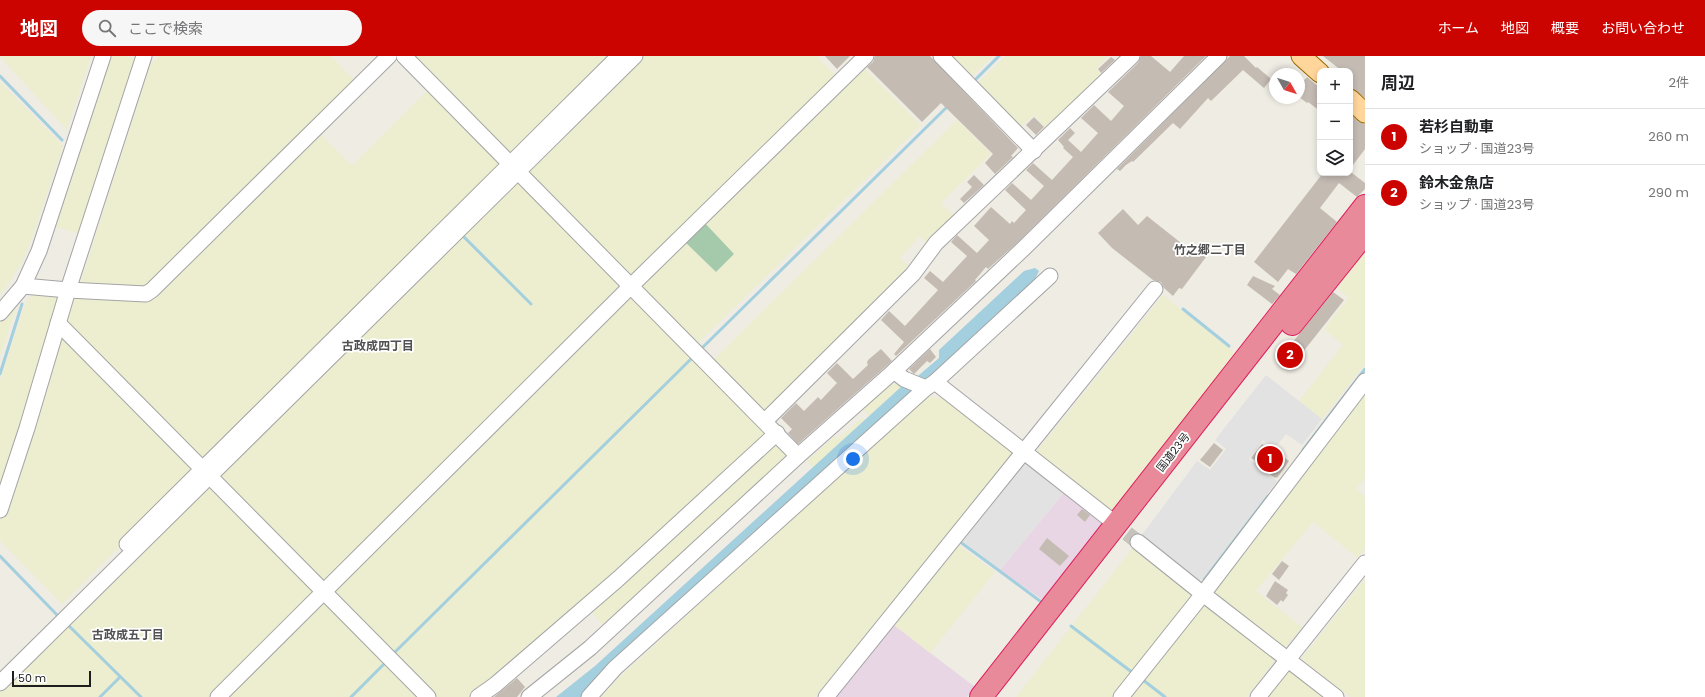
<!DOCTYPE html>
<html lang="ja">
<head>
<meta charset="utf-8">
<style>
	:root { --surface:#fff; --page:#f6f6f6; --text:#202124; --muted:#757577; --line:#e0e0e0; --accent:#cc0400 }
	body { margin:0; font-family:Poppins,"Noto Sans JP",sans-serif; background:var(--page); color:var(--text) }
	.controls { position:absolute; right:12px; top:12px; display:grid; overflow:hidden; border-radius:8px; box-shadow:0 2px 6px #0003 }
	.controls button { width:36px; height:36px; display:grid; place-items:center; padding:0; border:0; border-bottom:1px solid var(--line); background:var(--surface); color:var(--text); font:20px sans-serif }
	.compass { position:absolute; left:1269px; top:12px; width:36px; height:36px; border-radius:50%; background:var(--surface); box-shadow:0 2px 6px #0003; rotate:129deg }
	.scale { position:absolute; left:12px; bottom:10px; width:79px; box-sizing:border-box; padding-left:4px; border:2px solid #1e1e1e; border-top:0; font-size:11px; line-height:14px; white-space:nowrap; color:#1e1e1e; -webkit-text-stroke:3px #fff; paint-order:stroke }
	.you { position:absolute; left:853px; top:403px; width:14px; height:14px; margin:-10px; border:3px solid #fff; border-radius:50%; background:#1a73e8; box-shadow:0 0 0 6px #1a73e833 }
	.badge { display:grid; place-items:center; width:26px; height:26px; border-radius:50%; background:var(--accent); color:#fff; font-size:13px; font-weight:700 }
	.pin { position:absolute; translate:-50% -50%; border:2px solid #fff; box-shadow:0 1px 4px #0006 }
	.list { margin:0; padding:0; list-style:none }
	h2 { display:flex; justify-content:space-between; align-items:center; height:52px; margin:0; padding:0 16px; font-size:17px }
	h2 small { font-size:13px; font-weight:400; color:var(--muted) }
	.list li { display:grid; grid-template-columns:26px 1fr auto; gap:12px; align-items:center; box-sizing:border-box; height:56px; padding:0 16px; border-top:1px solid var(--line) }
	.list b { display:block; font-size:15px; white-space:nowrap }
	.list p { margin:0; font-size:13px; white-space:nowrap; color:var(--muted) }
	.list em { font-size:13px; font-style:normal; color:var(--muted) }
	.icon { flex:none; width:22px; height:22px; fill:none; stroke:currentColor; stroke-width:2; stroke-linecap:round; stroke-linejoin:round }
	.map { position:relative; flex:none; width:1365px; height:641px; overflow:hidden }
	header { display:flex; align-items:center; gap:24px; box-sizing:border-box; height:56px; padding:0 20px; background:var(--accent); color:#fff }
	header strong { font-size:19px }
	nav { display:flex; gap:22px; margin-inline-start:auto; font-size:14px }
	.search { width:280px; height:36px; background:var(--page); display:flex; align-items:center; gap:10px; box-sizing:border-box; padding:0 14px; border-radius:22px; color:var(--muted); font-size:15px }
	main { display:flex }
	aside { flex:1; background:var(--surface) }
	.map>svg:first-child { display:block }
	.industrial { fill:#e8d6e5 }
	.farmland { fill:#eceecf }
	.cemetery { fill:#a4c9ab }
	.parking { fill:#e2e2e2 }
	.water { fill:#a3cfde }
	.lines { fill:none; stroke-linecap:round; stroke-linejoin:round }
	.stream { stroke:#a3cfde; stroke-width:3 }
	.building { fill:#c4bbb3 }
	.minor-tunnel { stroke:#c5c3bc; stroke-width:15; stroke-dasharray:15 8; stroke-linecap:butt }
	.minor-casing { stroke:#a5a5a5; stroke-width:17 }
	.major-casing { stroke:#986900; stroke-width:21 }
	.highway-casing { stroke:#de205e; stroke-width:24 }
	.minor { stroke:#fff; stroke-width:15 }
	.major { stroke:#fed59b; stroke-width:19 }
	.highway { stroke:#e88a9a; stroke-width:22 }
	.labels { text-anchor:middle; stroke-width:3.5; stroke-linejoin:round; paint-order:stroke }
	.street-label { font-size:11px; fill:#1e1e1e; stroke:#fff }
	.neighbourhood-label { font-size:12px; font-weight:bold; fill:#515151; stroke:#fff }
</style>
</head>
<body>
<header>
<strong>地図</strong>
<div class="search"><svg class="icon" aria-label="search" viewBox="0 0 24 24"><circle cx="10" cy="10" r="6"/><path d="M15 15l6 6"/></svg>ここで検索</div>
<nav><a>ホーム</a><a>地図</a><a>概要</a><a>お問い合わせ</a></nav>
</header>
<main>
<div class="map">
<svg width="1365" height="641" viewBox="0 0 1365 641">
	<rect width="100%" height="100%" fill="#efece4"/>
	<!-- industrial -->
	<g class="industrial">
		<path d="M1065,435L1105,465L1043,544L1000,514Z"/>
		<path d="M891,567L975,631L967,641H831Z"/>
	</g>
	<!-- farmland -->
	<g class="farmland">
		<path d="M0,0H91L67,74L0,1Z"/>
		<path d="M111,0H124L139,4L83,179L56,171Z"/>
		<path d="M159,0H331L355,25L145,233L79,231L150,9Z"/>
		<path d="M410,0H615L513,101Z"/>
		<path d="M640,0H819L818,2L838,22L630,222L527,117Z"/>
		<path d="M947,0H993L969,23Z"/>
		<path d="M1006,0H1108L1096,13L1104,21L1048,74L1034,59L1018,73L975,30Z"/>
		<path d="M861,9L921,69L696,289L639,232L683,184L716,216L734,198L703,165Z"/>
		<path d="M0,26L63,90L32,182L22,206L10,225L0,239Z"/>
		<path d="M430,32L503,105L205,405L65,268L70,239L141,243L318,76L352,110Z"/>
		<path d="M957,64L991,98L941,147L956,162L928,188L920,180L900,202L912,213L763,357L712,305Z"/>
		<path d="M515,122L625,227L326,529L216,418Z"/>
		<path d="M1365,194V308L1322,363L1299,345L1343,289L1324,273L1349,242L1337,232Z"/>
		<path d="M631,236L769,379L617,518L471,641H433L331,533Z"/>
		<path d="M32,238L63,240L0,437V324L25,248Z"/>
		<path d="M1163,239L1236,298L1109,459L1034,399Z"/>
		<path d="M17,250L0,301V266Z"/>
		<path d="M59,274L198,412L62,548L0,485V461Z"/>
		<path d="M889,327L902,330L869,360L862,352Z"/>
		<path d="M1361,336L1365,339V422L1356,433L1365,441V493L1358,502L1313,466L1256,535L1302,571L1286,591L1281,592L1213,539L1212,533Z"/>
		<path d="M925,340L948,344L1014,396L815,641H601L621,620Z"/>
		<path d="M862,362L864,364L813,412L807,405L835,380L838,383Z"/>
		<path d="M774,384L792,397L606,572L589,553Z"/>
		<path d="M207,427L316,533L212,641H0V631Z"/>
		<path d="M956,487L995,516L930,597L892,567Z"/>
		<path d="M1135,489L1192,538V542L1114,641H1016Z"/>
		<path d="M1365,523V641H1350L1301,603Z"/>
		<path d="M321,543L423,641H221Z"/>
		<path d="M1205,548L1273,600L1274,606L1247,641H1131Z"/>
		<path d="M1289,614H1295L1330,641H1267Z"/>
	</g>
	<!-- cemetery -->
	<path class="cemetery" d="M703,165L734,198L716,216L683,184Z"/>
	<!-- parking -->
	<g class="parking">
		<path d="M1266,319L1322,363L1302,389L1286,378L1275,392L1263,384L1249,403L1277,425L1203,523L1199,524L1141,480L1197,405L1210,414L1226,393L1215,384Z"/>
		<path d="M1021,406H1030L1065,435L1000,514L960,483Z"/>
	</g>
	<!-- water -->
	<path class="water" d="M1035,212L1039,215L1033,227L605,615L582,641H556L595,610L902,330L912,325L939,302V294L1024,215Z"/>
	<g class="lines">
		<!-- stream -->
		<g class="stream">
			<path d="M0,20L62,84"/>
			<path d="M974,25L999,0"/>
			<path d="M461,178L531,248"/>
			<path d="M1183,253L1229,290"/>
			<path d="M703,291L949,49"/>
			<path d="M0,318L22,248"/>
			<path d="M1303,394L1365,313"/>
			<path d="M959,485L1040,545"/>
			<path d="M0,500L59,561L58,562"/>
			<path d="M1204,524L1268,440"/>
			<path d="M67,568L141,641"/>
			<path d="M1071,570L1133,617"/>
			<path d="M393,598L693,301"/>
			<path d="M1142,626L1143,624L1165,641"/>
			<path d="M100,641L120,621"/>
			<path d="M351,641L387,605"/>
		</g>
	</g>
	<!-- building -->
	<g class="building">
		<path d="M825,0H850L837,13Z"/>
		<path d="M875,0H930L1018,92L1011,100L1013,101L995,118L985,107L993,98L941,47L922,66L867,11L873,6Z"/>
		<path d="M1141,0H1151L1170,16L1184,0H1206L1018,186L988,213L986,211L975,224L976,225L896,300L894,298L904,286L881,264L889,255L905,270L938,234L924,222L930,215L943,226L967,200L951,186L957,179L977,197L989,184L974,170L991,151L1010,168L1012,165L1014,167L1026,154L1005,134L1012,127L1031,144L1044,130L1026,114L1033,107L1052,124L1073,101L1063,92L1064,91L1058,84L1070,72L1075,77L1068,84L1081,96L1098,77L1081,62L1094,49L1111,65L1124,50L1108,36L1138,7Z"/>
		<path d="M1230,0H1244L1256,12L1257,11L1271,23L1264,32L1243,14L1211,45L1208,42L1180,73L1173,67L1133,106L1132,105L1126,109L1120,115L1117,113Z"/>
		<path d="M1323,0H1365V42L1350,31V15H1342Z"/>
		<path d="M1111,1L1115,4L1101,17L1098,13Z"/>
		<path d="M1307,21L1320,32V55L1308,46L1307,47L1299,41V30Z"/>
		<path d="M1350,58L1358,65L1365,68V93L1350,113Z"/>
		<path d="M1034,61L1044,71L1036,79L1026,69Z"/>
		<path d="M1323,117H1352L1365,127V133L1357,141L1339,127L1320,152L1337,166L1296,218L1288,213L1278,226L1254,206Z"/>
		<path d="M974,119L984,129L964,147L960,143L972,131L967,126Z"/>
		<path d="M1123,153L1138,169L1147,160L1195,198L1198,195L1206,201L1182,233L1179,232L1173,240L1164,232L1161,226L1153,224L1112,192L1098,177Z"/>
		<path d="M1253,220L1275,230L1272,233L1280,239L1272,248L1247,229Z"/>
		<path d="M1333,236L1344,244L1291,311L1280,302Z"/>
		<path d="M881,293L892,305L798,388L788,377L792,373L781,362L796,347L804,355L818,341L821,344L837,327L827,317L837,307L853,323L868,309L867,307L868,304Z"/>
		<path d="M930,293L936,301L930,307L927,305L914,318L909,313Z"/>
		<path d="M1214,387L1223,394L1210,411L1200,404Z"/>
		<path d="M1262,388L1266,390L1267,389L1289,405L1277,422L1276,421L1275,422L1255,407L1256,405L1251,402Z"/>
		<path d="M1082,453L1090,459L1085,466L1077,459Z"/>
		<path d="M1047,482L1069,500L1060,510L1039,493Z"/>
		<path d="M1282,505L1289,510L1279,524L1272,518Z"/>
		<path d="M1275,525L1288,534L1286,537L1288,539L1283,546L1281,544L1277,549L1266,540Z"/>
		<path d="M517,622L525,631L517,641H494Z"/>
	</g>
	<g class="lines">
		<!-- minor-tunnel -->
		<path class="minor-tunnel" d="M1109,463L1138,486"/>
		<!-- minor casing -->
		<g class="minor-casing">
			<g id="minor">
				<path d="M404,0L798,400"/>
				<path d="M941,0L1034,95"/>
				<path d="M23,230L68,234L146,238L152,234L389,0"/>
				<path d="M0,257L23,230L39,195L103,0"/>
				<path d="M58,267L428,641"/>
				<path d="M894,315L904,323L926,332L935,326L1107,461"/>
				<path d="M935,326L1050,220"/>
				<path d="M765,365L913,218L936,187L1132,0"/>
				<path d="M0,454L27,372L68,234L144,0"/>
				<path d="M1138,486L1203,538L1336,641"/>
				<path d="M127,488L619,0"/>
				<path d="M0,627L635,0"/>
				<path d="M218,641L631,230L866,0"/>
				<path d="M478,641L495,629L618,523L777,377"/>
				<path d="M529,641L590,592L798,400L894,315L1023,193L1219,0"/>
				<path d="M589,641L615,612L926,332"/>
				<path d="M826,641L1155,233"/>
				<path d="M1121,641L1203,538L1365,325"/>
				<path d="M1258,641L1365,507"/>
			</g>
		</g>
		<!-- major casing -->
		<g class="major-casing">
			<g id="major">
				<path d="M1301,0L1320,17"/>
				<path d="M1350,43L1365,57"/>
			</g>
		</g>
		<!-- highway casing -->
		<g class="highway-casing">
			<g id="highway">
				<path d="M1292,268L1365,177"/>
				<path d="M981,641L1365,150"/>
			</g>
		</g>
		<!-- minor -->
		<use href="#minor" class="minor"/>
		<!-- major -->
		<use href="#major" class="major"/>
		<!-- highway -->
		<use href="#highway" class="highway"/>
	</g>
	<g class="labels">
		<!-- street labels -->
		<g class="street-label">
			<text transform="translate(1173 396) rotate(-52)" y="4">国道23号</text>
		</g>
		<!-- neighbourhood labels -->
		<g class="neighbourhood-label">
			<text x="1210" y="198">竹之郷二丁目</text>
			<text x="378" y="294">古政成四丁目</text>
			<text x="128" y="583">古政成五丁目</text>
		</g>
	</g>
</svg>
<div class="controls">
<button>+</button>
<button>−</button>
<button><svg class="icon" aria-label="layers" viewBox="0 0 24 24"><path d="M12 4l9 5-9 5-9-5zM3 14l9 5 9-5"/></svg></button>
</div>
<svg class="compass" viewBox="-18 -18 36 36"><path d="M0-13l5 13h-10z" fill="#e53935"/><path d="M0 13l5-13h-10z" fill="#757577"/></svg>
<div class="scale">50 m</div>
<div class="you"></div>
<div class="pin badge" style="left:1270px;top:403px">1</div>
<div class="pin badge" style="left:1290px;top:299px">2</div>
</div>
<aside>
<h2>周辺<small>2件</small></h2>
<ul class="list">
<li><span class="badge">1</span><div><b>若杉自動車</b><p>ショップ · 国道23号</p></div><em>260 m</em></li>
<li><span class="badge">2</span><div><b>鈴木金魚店</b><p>ショップ · 国道23号</p></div><em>290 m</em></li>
</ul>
</aside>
</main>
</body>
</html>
